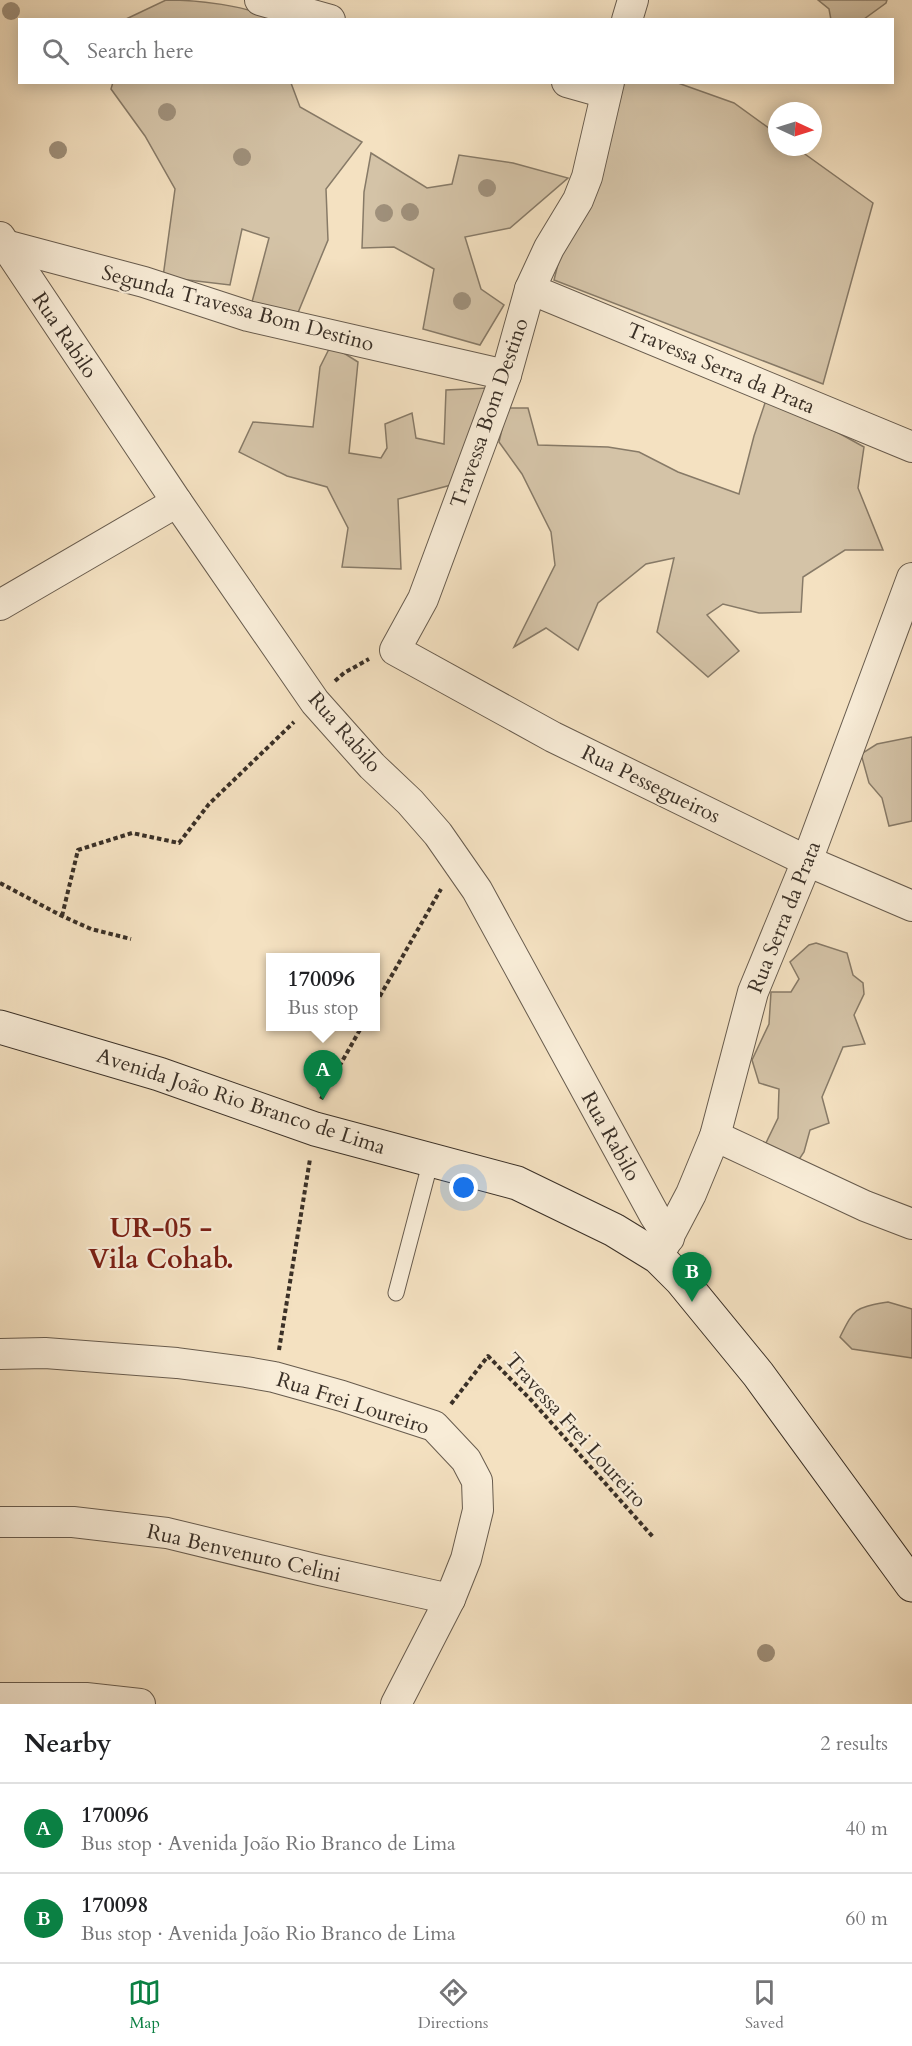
<!DOCTYPE html>
<html lang="en">
<head>
<meta charset="utf-8">
<style>
	:root { --surface:#fff; --page:#f2f2f2; --text:#202124; --muted:#757577; --line:#e0e0e0; --accent:#0b8043 }
	body { margin:0; font-family:Cardo,serif; background:var(--page); color:var(--text) }
	.compass { position:absolute; left:768px; top:102px; width:54px; height:54px; border-radius:50%; background:var(--surface); box-shadow:0 3px 15px #0003; rotate:94deg }
	.you { position:absolute; left:464px; top:1188px; width:21px; height:21px; margin:-15px; border:4px solid #fff; border-radius:50%; background:#1a73e8; box-shadow:0 0 0 9px #1a73e833 }
	.badge { display:grid; place-items:center; width:39px; height:39px; border-radius:50%; background:var(--accent); color:#fff; font-size:20px; font-weight:700 }
	.pin { position:absolute; translate:-50% -50px; filter:drop-shadow(0 2px 3px #0008) }
	.pin::after { content:''; position:absolute; top:32px; width:21px; height:18px; background:inherit; clip-path:polygon(0 0,100% 0,50% 100%) }
	.popup { position:absolute; left:266px; top:953px; width:114px; height:78px; box-sizing:border-box; display:grid; place-content:center; border-radius:0px; background:var(--surface); filter:drop-shadow(0 2px 4px #0005); font-size:20px; white-space:nowrap; color:var(--muted) }
	.popup b { font-size:22px; color:var(--text) }
	.popup::after { content:''; position:absolute; left:50%; top:100%; margin-left:-12px; border:12px solid transparent; border-top-color:var(--surface) }
	.list { margin:0; padding:0; list-style:none }
	h2 { display:flex; justify-content:space-between; align-items:center; height:78px; margin:0; padding:0 24px; font-size:26px }
	h2 small { font-size:20px; font-weight:400; color:var(--muted) }
	.list li { display:grid; grid-template-columns:39px 1fr auto; gap:18px; align-items:center; box-sizing:border-box; height:90px; padding:0 24px; border-top:2px solid var(--line) }
	.list b { display:block; font-size:22px; white-space:nowrap }
	.list p { margin:0; font-size:20px; white-space:nowrap; color:var(--muted) }
	.list em { font-size:20px; font-style:normal; color:var(--muted) }
	.icon { flex:none; width:33px; height:33px; fill:none; stroke:currentColor; stroke-width:2; stroke-linecap:round; stroke-linejoin:round }
	.map { position:relative; flex:none; width:912px; height:1704px; overflow:hidden }
	.search { position:absolute; background:var(--surface); box-shadow:0 3px 15px #0003; left:18px; right:18px; top:18px; height:66px; display:flex; align-items:center; gap:15px; box-sizing:border-box; padding:0 21px; border-radius:0px; color:var(--muted); font-size:22px }
	.sheet { height:258px; background:var(--surface) }
	nav { display:flex; justify-content:space-around; align-items:center; box-sizing:border-box; height:84px; border-top:2px solid var(--line); background:var(--surface); font-size:16px; color:var(--muted) }
	nav a { display:grid; justify-items:center; gap:3px }
	nav .on { color:var(--accent) }
	.map>svg:first-child { display:block }
	.green { fill:#d4c3a7; stroke:#877a67; stroke-width:1.5 }
	.lines { fill:none; stroke-linecap:round; stroke-linejoin:round }
	.service-casing { stroke:#685c4e; stroke-width:17 }
	.minor-casing { stroke:#685c4e; stroke-width:32 }
	.secondary-casing { stroke:#3a3027; stroke-width:35 }
	.path { stroke:#3a3027; stroke-width:4; stroke-dasharray:4.5 3; stroke-linecap:butt }
	.service { stroke:#f8ecd7; stroke-width:15 }
	.minor { stroke:#f8ecd7; stroke-width:30 }
	.secondary { stroke:#f8ecd7; stroke-width:33 }
	.tree { fill:#9f907b }
	.labels { text-anchor:middle; stroke-width:4.5; stroke-linejoin:round; paint-order:stroke }
	.street-label { font-size:21px; fill:#3a3027; stroke:#f8ecd7 }
	.district-label { font-size:27px; font-weight:bold; fill:#7a1f14; stroke:#f8ecd7 }
</style>
</head>
<body>
<div class="map">
<svg width="912" height="1704" viewBox="0 0 912 1704">
	<rect width="100%" height="100%" fill="#f4e1c1"/>
	<filter id="stains"><feTurbulence type="fractalNoise" baseFrequency=".00333" numOctaves="4"/><feColorMatrix values="0 0 0 0 .2 0 0 0 0 .09 0 0 0 0 .02 0 0 0 .5 -.17"/></filter>
	<radialGradient id="worn" r=".72"><stop offset=".6" stop-color="#630" stop-opacity="0"/><stop offset="1" stop-color="#630" stop-opacity=".3"/></radialGradient>
	<!-- green -->
	<g class="green">
		<path d="M166,0C197,0 247,5 274,20H124Z"/>
		<path d="M818,0H887L886,3L864,19L831,20L829,9Z"/>
		<path d="M113,82L291,83L300,107L362,142L326,189L328,240L297,315L252,302L269,238L242,229L230,285L163,277L175,189L145,136L111,89Z"/>
		<path d="M603,83H678L734,103L777,134V147H795L873,203L823,384L554,280Z"/>
		<path d="M371,153L427,188L452,184L459,155L513,163L568,178L510,228L465,237L481,289L504,305L480,345L423,329L434,269L394,247L362,248L364,192Z"/>
		<path d="M331,345L358,362L349,453L381,458L387,448L385,424L412,413L416,438L444,444L446,390L488,388L451,485L398,499L401,569L342,567L348,528L327,487L287,476L239,452L253,422L313,427L320,367Z"/>
		<path d="M766,400H779L864,447L858,488L883,550H845L803,577L801,612L759,613L723,604L707,615L739,651L708,677L657,632L674,558L646,564L598,603L578,650L546,628L514,647L555,565L551,532L522,474L499,442L507,408H528L538,445L608,447L639,452L678,472L739,494L754,436Z"/>
		<path d="M912,737V821L889,826L882,798L869,783L861,754L877,744Z"/>
		<path d="M816,943L847,953L853,975L863,983L864,994L854,1015L865,1044L843,1047L822,1097L829,1123L810,1130L804,1152L794,1167L764,1147L778,1118L779,1089L759,1083L752,1060L769,1024L771,992H791L799,979L790,962L809,945Z"/>
		<path d="M888,1302L912,1309V1358L852,1349L840,1337C855,1307 855,1308 888,1302Z"/>
	</g>
	<g class="lines">
		<!-- service casing -->
		<g class="service-casing">
			<path id="service" d="M396,1293L431,1160"/>
		</g>
		<!-- minor casing -->
		<g class="minor-casing">
			<g id="minor">
				<path d="M260,0L330,20"/>
				<path d="M627,20L633,0"/>
				<path d="M567,82L606,93"/>
				<path d="M609,82L587,177L578,200L549,248L530,289L506,375L423,599L395,650L553,737L807,861L912,906"/>
				<path d="M0,237L177,502L315,702L372,766L410,802L438,834L477,890L655,1216L669,1238"/>
				<path d="M5,245L144,282L248,316L506,375"/>
				<path d="M530,289L912,447"/>
				<path d="M0,605L177,502"/>
				<path d="M715,1136L865,1206L912,1224"/>
				<path d="M661,1251L691,1194L715,1136L753,992L807,861L912,578"/>
				<path d="M0,1354L45,1353L177,1363L246,1372L274,1377L342,1396L434,1426L466,1460L477,1481L478,1510L466,1559L450,1599L396,1704"/>
				<path d="M0,1522H73L167,1533L319,1570L450,1599"/>
				<path d="M0,1698H86L140,1704"/>
			</g>
		</g>
		<!-- secondary casing -->
		<g class="secondary-casing">
			<path id="secondary" d="M0,1027L159,1074L315,1129L517,1183L614,1230L658,1257L681,1280L758,1374L912,1585"/>
		</g>
		<!-- path -->
		<g class="path">
			<path d="M335,681L344,673L369,659"/>
			<path d="M0,883L62,916L91,929L131,939"/>
			<path d="M62,916L78,850L132,833L179,843L209,804L294,722"/>
			<path d="M376,1003L441,889"/>
			<path d="M321,1099L362,1026"/>
			<path d="M279,1350L310,1159"/>
			<path d="M451,1404L488,1356L532,1401L653,1537"/>
		</g>
		<!-- service -->
		<use href="#service" class="service"/>
		<!-- minor -->
		<use href="#minor" class="minor"/>
		<!-- secondary -->
		<use href="#secondary" class="secondary"/>
	</g>
	<!-- trees -->
	<g class="tree">
		<circle cx="11" cy="11" r="9"/>
		<circle cx="167" cy="112" r="9"/>
		<circle cx="58" cy="150" r="9"/>
		<circle cx="242" cy="157" r="9"/>
		<circle cx="487" cy="188" r="9"/>
		<circle cx="410" cy="212" r="9"/>
		<circle cx="384" cy="213" r="9"/>
		<circle cx="462" cy="301" r="9"/>
		<circle cx="766" cy="1653" r="9"/>
	</g>
	<g class="labels">
		<!-- street labels -->
		<g class="street-label">
			<text transform="translate(238 308) rotate(15)" y="7">Segunda Travessa Bom Destino</text>
			<text transform="translate(65 335) rotate(56)" y="7">Rua Rabilo</text>
			<text transform="translate(721 368) rotate(23)" y="7">Travessa Serra da Prata</text>
			<text transform="translate(489 413) rotate(-71)" y="7">Travessa Bom Destino</text>
			<text transform="translate(345 732) rotate(49)" y="7">Rua Rabilo</text>
			<text transform="translate(651 784) rotate(26)" y="7">Rua Pessegueiros</text>
			<text transform="translate(784 917) rotate(-68)" y="7">Rua Serra da Prata</text>
			<text transform="translate(241 1101) rotate(18)" y="7">Avenida João Rio Branco de Lima</text>
			<text transform="translate(611 1136) rotate(61)" y="7">Rua Rabilo</text>
			<text transform="translate(353 1403) rotate(18)" y="7">Rua Frei Loureiro</text>
			<text transform="translate(576 1430) rotate(48)" y="7">Travessa Frei Loureiro</text>
			<text transform="translate(244 1553) rotate(13)" y="7">Rua Benvenuto Celini</text>
		</g>
		<!-- district labels -->
		<g class="district-label">
			<text x="161" y="1237">UR-05 -<tspan x="161" dy="31">Vila Cohab.</tspan></text>
		</g>
	</g>
	<rect width="100%" height="100%" filter="url(#stains)"/>
	<rect width="100%" height="100%" fill="url(#worn)"/>
</svg>
<svg class="compass" viewBox="-18 -18 36 36"><path d="M0-13l5 13h-10z" fill="#e53935"/><path d="M0 13l5-13h-10z" fill="#757577"/></svg>
<div class="you"></div>
<div class="pin badge" style="left:323px;top:1100px">A</div>
<div class="popup"><b>170096</b>Bus stop</div>
<div class="pin badge" style="left:692px;top:1302px">B</div>
<div class="search"><svg class="icon" aria-label="search" viewBox="0 0 24 24"><circle cx="10" cy="10" r="6"/><path d="M15 15l6 6"/></svg>Search here</div>
</div>
<section class="sheet">
<h2>Nearby<small>2 results</small></h2>
<ul class="list">
<li><span class="badge">A</span><div><b>170096</b><p>Bus stop · Avenida João Rio Branco de Lima</p></div><em>40 m</em></li>
<li><span class="badge">B</span><div><b>170098</b><p>Bus stop · Avenida João Rio Branco de Lima</p></div><em>60 m</em></li>
</ul>
</section>
<nav>
<a class="on"><svg class="icon" aria-label="map" viewBox="0 0 24 24"><path d="M3 6l6-2 6 2 6-2v14l-6 2-6-2-6 2zM9 4v14M15 6v14"/></svg>Map</a>
<a><svg class="icon" aria-label="directions" viewBox="0 0 24 24"><path d="M12 3l9 9-9 9-9-9zM9 14v-3h6M13 9l2 2-2 2"/></svg>Directions</a>
<a><svg class="icon" aria-label="saved" viewBox="0 0 24 24"><path d="M7 4h10v16l-5-4-5 4z"/></svg>Saved</a>
</nav>
</body>
</html>
